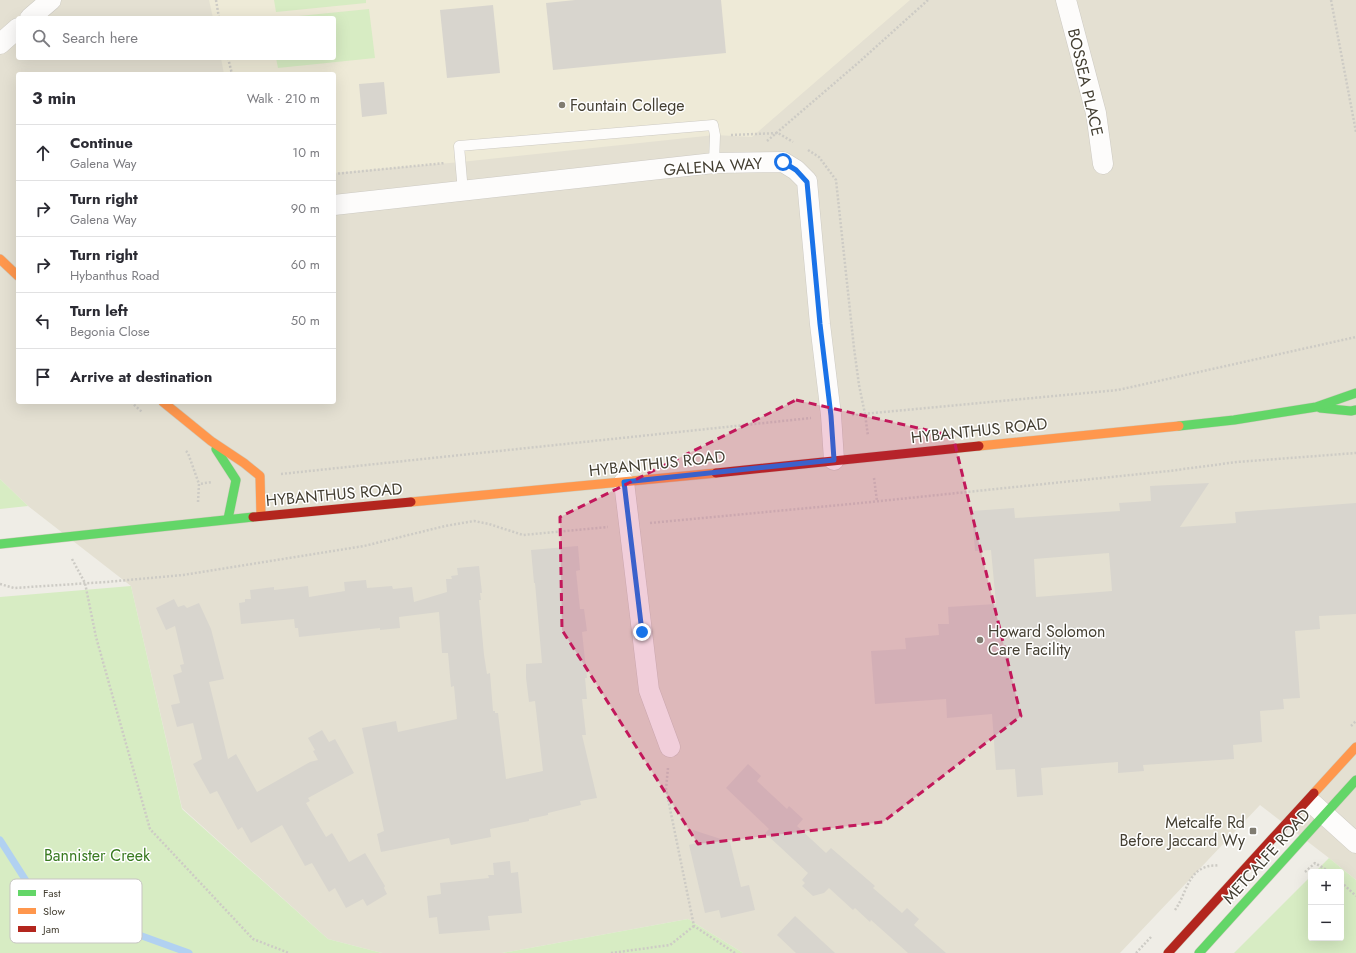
<!DOCTYPE html>
<html lang="en">
<head>
<meta charset="utf-8">
<style>
	:root { --surface:#fff; --page:#f7f7f7; --text:#2b2b33; --muted:#7c7c81; --line:#e1e1e2 }
	body { margin:0; font-family:Jost,sans-serif; background:var(--page); color:var(--text) }
	.controls { position:absolute; right:12px; bottom:12px; display:grid; overflow:hidden; border-radius:4px; box-shadow:0 4px 16px #0002 }
	.controls button { width:36px; height:36px; display:grid; place-items:center; padding:0; border:0; border-bottom:1px solid var(--line); background:var(--surface); color:var(--text); font:20px sans-serif }
	.stop { position:absolute; width:12px; height:12px; margin:-9px; border:3px solid #1a73e8; border-radius:50%; background:#fff }
	.stop.end { background:#1a73e8; border-color:#fff; box-shadow:0 1px 4px #0008 }
	.list { margin:0; padding:0; list-style:none }
	h2 { display:flex; justify-content:space-between; align-items:center; height:52px; margin:0; padding:0 16px; font-size:17px }
	h2 small { font-size:13px; font-weight:400; color:var(--muted) }
	.list li { display:grid; grid-template-columns:26px 1fr auto; gap:12px; align-items:center; box-sizing:border-box; height:56px; padding:0 16px; border-top:1px solid var(--line) }
	.list b { display:block; font-size:15px; white-space:nowrap }
	.list p { margin:0; font-size:13px; white-space:nowrap; color:var(--muted) }
	.list em { font-size:13px; font-style:normal; color:var(--muted) }
	.icon { flex:none; width:22px; height:22px; fill:none; stroke:currentColor; stroke-width:2; stroke-linecap:round; stroke-linejoin:round }
	.map { position:relative; flex:none; width:1356px; height:953px; overflow:hidden }
	.search { position:absolute; background:var(--surface); box-shadow:0 4px 16px #0002; left:16px; top:16px; width:320px; height:44px; display:flex; align-items:center; gap:10px; box-sizing:border-box; padding:0 14px; border-radius:4px; color:var(--muted); font-size:15px }
	.panel { position:absolute; background:var(--surface); box-shadow:0 4px 16px #0002; left:16px; top:72px; width:320px; height:332px; border-radius:4px }
	.map>svg:first-child { display:block }
	.residential { fill:#e4e0d2; fill-rule:evenodd }
	.education { fill:#eeead7 }
	.green { fill:#d7ecc3 }
	.lines { fill:none; stroke-linecap:round; stroke-linejoin:round }
	.stream { stroke:#b1d1f1; stroke-width:7 }
	.building { fill:#d8d5ce; fill-rule:evenodd }
	.lane-casing { stroke:#cdcac3; stroke-width:11 }
	.street-casing { stroke:#cdcac3; stroke-width:21 }
	.fast-casing { stroke:#cecbbc; stroke-width:10 }
	.slow-casing { stroke:#cecbbc; stroke-width:10 }
	.jam-casing { stroke:#cecbbc; stroke-width:10 }
	.path { stroke:#cdcbc5; stroke-width:2.5; stroke-dasharray:2 2; stroke-linecap:butt }
	.lane { stroke:#fdfcfb; stroke-width:10 }
	.street { stroke:#fdfcfb; stroke-width:20 }
	.fast { stroke:#63d668; stroke-width:9 }
	.slow { stroke:#ff974d; stroke-width:9 }
	.jam { stroke:#b3261e; stroke-width:9 }
	.route { stroke:#1a73e8; stroke-width:5 }
	.marked { fill:#c2185b; fill-opacity:0.2; stroke:#c2185b; stroke-width:3; stroke-dasharray:8 5; stroke-linejoin:round }
	.poi-dot { fill:#807c71; stroke:#fff; stroke-width:1.5 }
	.labels { text-anchor:middle; stroke-width:3; stroke-linejoin:round; paint-order:stroke }
	.street-label { font-size:16px; fill:#443f32; stroke:#fff }
	.poi-label { font-size:16px; fill:#443f32; stroke:#fff; text-anchor:start }
	.park-label { font-size:16px; fill:#397a21; stroke:#fff }
	.key { fill:#fff; stroke:#c7c5c2; stroke-width:1 }
	.key-label { font-size:11px; fill:#443f32 }
</style>
</head>
<body>
<div class="map">
<svg width="1356" height="953" viewBox="0 0 1356 953">
	<rect width="100%" height="100%" fill="#efede6"/>
	<!-- residential -->
	<path class="residential" d="M0,0H1356V880L1329,858L1260,805L1120,953H743L688,919L502,953H382L328,939L182,808L131,586L28,506L0,479ZM18,18H334V58H18ZM18,74H334V402H18Z"/>
	<!-- education -->
	<path class="education" d="M209,0H910L752,137L715,135L461,162L334,173V74H224L221,58H334V18H213Z"/>
	<!-- green -->
	<g class="green">
		<path d="M274,0H366V3L276,12Z"/>
		<path d="M369,9L375,58L278,68L276,58H334V18H279Z"/>
		<path d="M0,479L28,506L0,509Z"/>
		<path d="M131,586L182,809L328,939L382,953H0V597Z"/>
		<path d="M1329,858L1356,880V953H1234L1311,876V938H1341V872H1315Z"/>
		<path d="M688,919L743,953H502Z"/>
	</g>
	<g class="lines">
		<!-- stream -->
		<path class="stream" d="M0,840L37,898L189,953"/>
	</g>
	<!-- building -->
	<g class="building">
		<path d="M575,0H721L726,53L553,70L546,3Z"/>
		<path d="M493,5L500,73L447,78L440,10Z"/>
		<path d="M384,82L387,114L362,117L359,84Z"/>
		<path d="M1209,483L1180,527L1236,523L1235,512L1356,503V614L1319,616L1320,629L1295,631L1300,698L1283,699L1284,709L1260,711L1262,742L1233,745L1234,759L1143,765L1144,771L1118,773V762L1041,768L1043,795L1017,797L1015,769L996,770L992,714L947,718L946,699L875,704L871,651L906,649L905,638L939,635L938,624H949L948,607L996,604L991,550L975,551L972,511L1014,508L1015,518L1120,511L1119,503L1151,501L1150,486ZM1109,553L1112,591L1036,597L1034,559Z"/>
		<path d="M578,546L580,570L576,571L580,609H584L587,631L582,632L587,678H585L587,699H582L586,735H582L597,798L580,801L581,805L548,813V815L529,819V821L490,829L491,837L451,845L449,838L381,852L377,834L384,831L362,728L396,721L398,732L457,719L454,686L451,687L448,653H442L439,612L399,617L400,628L380,630V628L299,637L298,628H295L294,619L241,624L239,603L245,602V599H251L250,590L274,587V590L308,586L309,597L345,591L344,582L366,580L367,588L392,586L393,589L412,587L414,602L447,592L446,579H452L451,576L458,575L457,568L479,566L482,593H480L481,600H479L484,655L487,674L490,673L493,711H495V713H498L506,779L543,771L535,701L529,702L526,678V664L542,663L535,583H534L531,550Z"/>
		<path d="M174,599L178,607L184,605L187,608L199,603L211,629L224,679L209,682L228,759L236,754L257,792L310,762L318,760L313,751L315,750L308,738L322,730L329,742L335,739L354,773L308,798L310,801L306,803L326,837L332,833L349,862L365,853L385,886L384,888L387,894L367,906L363,899L346,908L335,888L329,892L312,863L305,866L282,825L251,843L242,827L238,830L217,791L210,794L193,764L202,759L193,723L177,727L171,705L180,703L173,675L182,672L180,665L184,664L175,626L166,630L156,608Z"/>
		<path d="M748,764L761,776L757,781L787,809L789,806L803,819L797,826L826,853L831,848L875,886L873,888L902,913L907,908L919,919L914,925L946,953H908L871,920L870,922L855,908L853,910L829,888L824,893L813,896L802,886L805,883L802,880L808,873L765,833L769,829L726,788Z"/>
		<path d="M693,830L730,842L741,887L749,885L755,910L721,918L719,910L705,913L689,845L696,843Z"/>
		<path d="M510,861L511,873L518,872L522,913L488,916L490,930L439,934L437,917L429,918L427,896L441,894L440,883L489,878L488,875H494L493,863Z"/>
		<path d="M795,916L835,953H796L777,935Z"/>
	</g>
	<g class="lines">
		<!-- lane casing -->
		<g class="lane-casing">
			<path id="lane" d="M463,192L459,146L713,125L715,135L714,163"/>
		</g>
		<!-- street casing -->
		<g class="street-casing">
			<g id="street">
				<path d="M1066,0L1096,113L1103,164"/>
				<path d="M30,18L51,0"/>
				<path d="M0,44L18,28"/>
				<path d="M334,205L714,163L783,162L796,170L807,181L820,324L831,415L834,460"/>
				<path d="M624,482L649,690L670,747"/>
				<path d="M1313,804L1356,843"/>
			</g>
		</g>
		<!-- fast casing -->
		<g class="fast-casing">
			<g id="fast">
				<path d="M1320,408L1351,411L1356,410"/>
				<path d="M1179,426L1234,420L1316,407L1356,393"/>
				<path d="M216,449L236,480L228,519"/>
				<path d="M0,544L253,517"/>
				<path d="M1199,953L1356,780"/>
			</g>
		</g>
		<!-- slow casing -->
		<g class="slow-casing">
			<g id="slow">
				<path d="M0,259L18,276"/>
				<path d="M163,402L211,441L244,463L260,476L261,516"/>
				<path d="M979,446L1179,426"/>
				<path d="M411,502L716,473"/>
				<path d="M1314,793L1356,747"/>
			</g>
		</g>
		<!-- jam casing -->
		<g class="jam-casing">
			<g id="jam">
				<path d="M716,473L979,446"/>
				<path d="M253,517L411,502"/>
				<path d="M1168,953L1314,793"/>
			</g>
		</g>
		<!-- path -->
		<g class="path">
			<path d="M216,0L219,18"/>
			<path d="M1331,0L1356,132"/>
			<path d="M228,58L232,74"/>
			<path d="M731,135L778,133L793,142"/>
			<path d="M767,141L858,63L928,0"/>
			<path d="M808,150L819,157L836,180L854,348L859,385L865,414L868,436"/>
			<path d="M334,174L445,163"/>
			<path d="M131,402L142,412"/>
			<path d="M852,415L1118,390L1356,337"/>
			<path d="M186,451L188,453L199,484"/>
			<path d="M281,474L811,418"/>
			<path d="M874,478L877,501"/>
			<path d="M198,502L199,484L212,482"/>
			<path d="M650,523L861,503L1169,471L1237,462L1356,453"/>
			<path d="M72,559L85,583L96,637L150,829L253,939L289,953"/>
			<path d="M0,584L14,588L106,582L183,575L364,546L445,526L474,521L489,524L523,535L608,527"/>
			<path d="M1351,726L1356,721"/>
			<path d="M668,768L666,789L694,926L735,953"/>
			<path d="M1305,872L1315,863L1330,872"/>
			<path d="M1341,882L1356,896"/>
			<path d="M1175,910C1186,895 1187,873 1206,867C1210,865 1215,866 1219,865"/>
			<path d="M611,953L670,945L694,926"/>
			<path d="M1136,953L1151,937"/>
		</g>
		<!-- lane -->
		<use href="#lane" class="lane"/>
		<!-- street -->
		<use href="#street" class="street"/>
		<!-- fast -->
		<use href="#fast" class="fast"/>
		<!-- slow -->
		<use href="#slow" class="slow"/>
		<!-- jam -->
		<use href="#jam" class="jam"/>
	</g>
	<g class="lines">
		<!-- route -->
		<path class="route" d="M642,632L624,482L834,460L831,416L820,324L807,182L796,170L783,162"/>
	</g>
	<!-- marked area -->
	<path class="marked" d="M796,400L953,436L1021,716L883,822L698,844L562,630L560,517Z"/>
	<!-- markers -->
	<g class="poi-dot">
		<circle cx="562" cy="105" r="4"/>
		<circle cx="980" cy="640" r="4"/>
		<rect x="1249" y="827" width="8" height="8" rx="2"/>
	</g>
	<g class="labels">
		<!-- street labels -->
		<g class="street-label">
			<text transform="translate(1086 82) rotate(77)" y="6">BOSSEA PLACE</text>
			<text transform="translate(713 166) rotate(-4)" y="6">GALENA WAY</text>
			<text transform="translate(979 430) rotate(-6)" y="6">HYBANTHUS ROAD</text>
			<text transform="translate(657 463) rotate(-6)" y="6">HYBANTHUS ROAD</text>
			<text transform="translate(334 494) rotate(-5)" y="6">HYBANTHUS ROAD</text>
			<text transform="translate(1266 856) rotate(-48)" y="6">METCALFE ROAD</text>
		</g>
		<!-- poi labels -->
		<g class="poi-label">
			<text x="570" y="111">Fountain College</text>
			<text x="988" y="637">Howard Solomon<tspan x="988" dy="18">Care Facility</tspan></text>
			<text x="1245" y="828" text-anchor="end">Metcalfe Rd<tspan x="1245" dy="18">Before Jaccard Wy</tspan></text>
		</g>
		<!-- park labels -->
		<g class="park-label">
			<text x="97" y="861">Bannister Creek</text>
		</g>
	</g>
	<!-- legend -->
	<rect x="10" y="879" width="132" height="64" rx="6" class="key"/>
	<rect x="18" y="890" width="18" height="6" fill="#63d668"/>
	<rect x="18" y="908" width="18" height="6" fill="#ff974d"/>
	<rect x="18" y="926" width="18" height="6" fill="#b3261e"/>
	<g class="key-label">
		<text x="43" y="897">Fast</text>
		<text x="43" y="915">Slow</text>
		<text x="43" y="933">Jam</text>
	</g>
</svg>
<div class="controls">
<button>+</button>
<button>−</button>
</div>
<div class="stop" style="left:783px;top:162px"></div>
<div class="stop end" style="left:642px;top:632px"></div>
<div class="search"><svg class="icon" aria-label="search" viewBox="0 0 24 24"><circle cx="10" cy="10" r="6"/><path d="M15 15l6 6"/></svg>Search here</div>
<section class="panel">
<h2>3 min<small>Walk · 210 m</small></h2>
<ul class="list">
<li><svg class="icon" aria-label="ahead" viewBox="0 0 24 24"><path d="M12 20V5M6 11l6-6 6 6"/></svg><div><b>Continue</b><p>Galena Way</p></div><em>10 m</em></li>
<li><svg class="icon" aria-label="right" viewBox="0 0 24 24"><path d="M7 20v-9h11M14 6l5 5-5 5"/></svg><div><b>Turn right</b><p>Galena Way</p></div><em>90 m</em></li>
<li><svg class="icon" aria-label="right" viewBox="0 0 24 24"><path d="M7 20v-9h11M14 6l5 5-5 5"/></svg><div><b>Turn right</b><p>Hybanthus Road</p></div><em>60 m</em></li>
<li><svg class="icon" aria-label="left" viewBox="0 0 24 24"><path d="M17 20v-9H6M10 6l-5 5 5 5"/></svg><div><b>Turn left</b><p>Begonia Close</p></div><em>50 m</em></li>
<li><svg class="icon" aria-label="arrive" viewBox="0 0 24 24"><path d="M6 21V4h12l-3 4 3 4H6"/></svg><div><b>Arrive at destination</b></div></li>
</ul>
</section>
</div>
</body>
</html>
